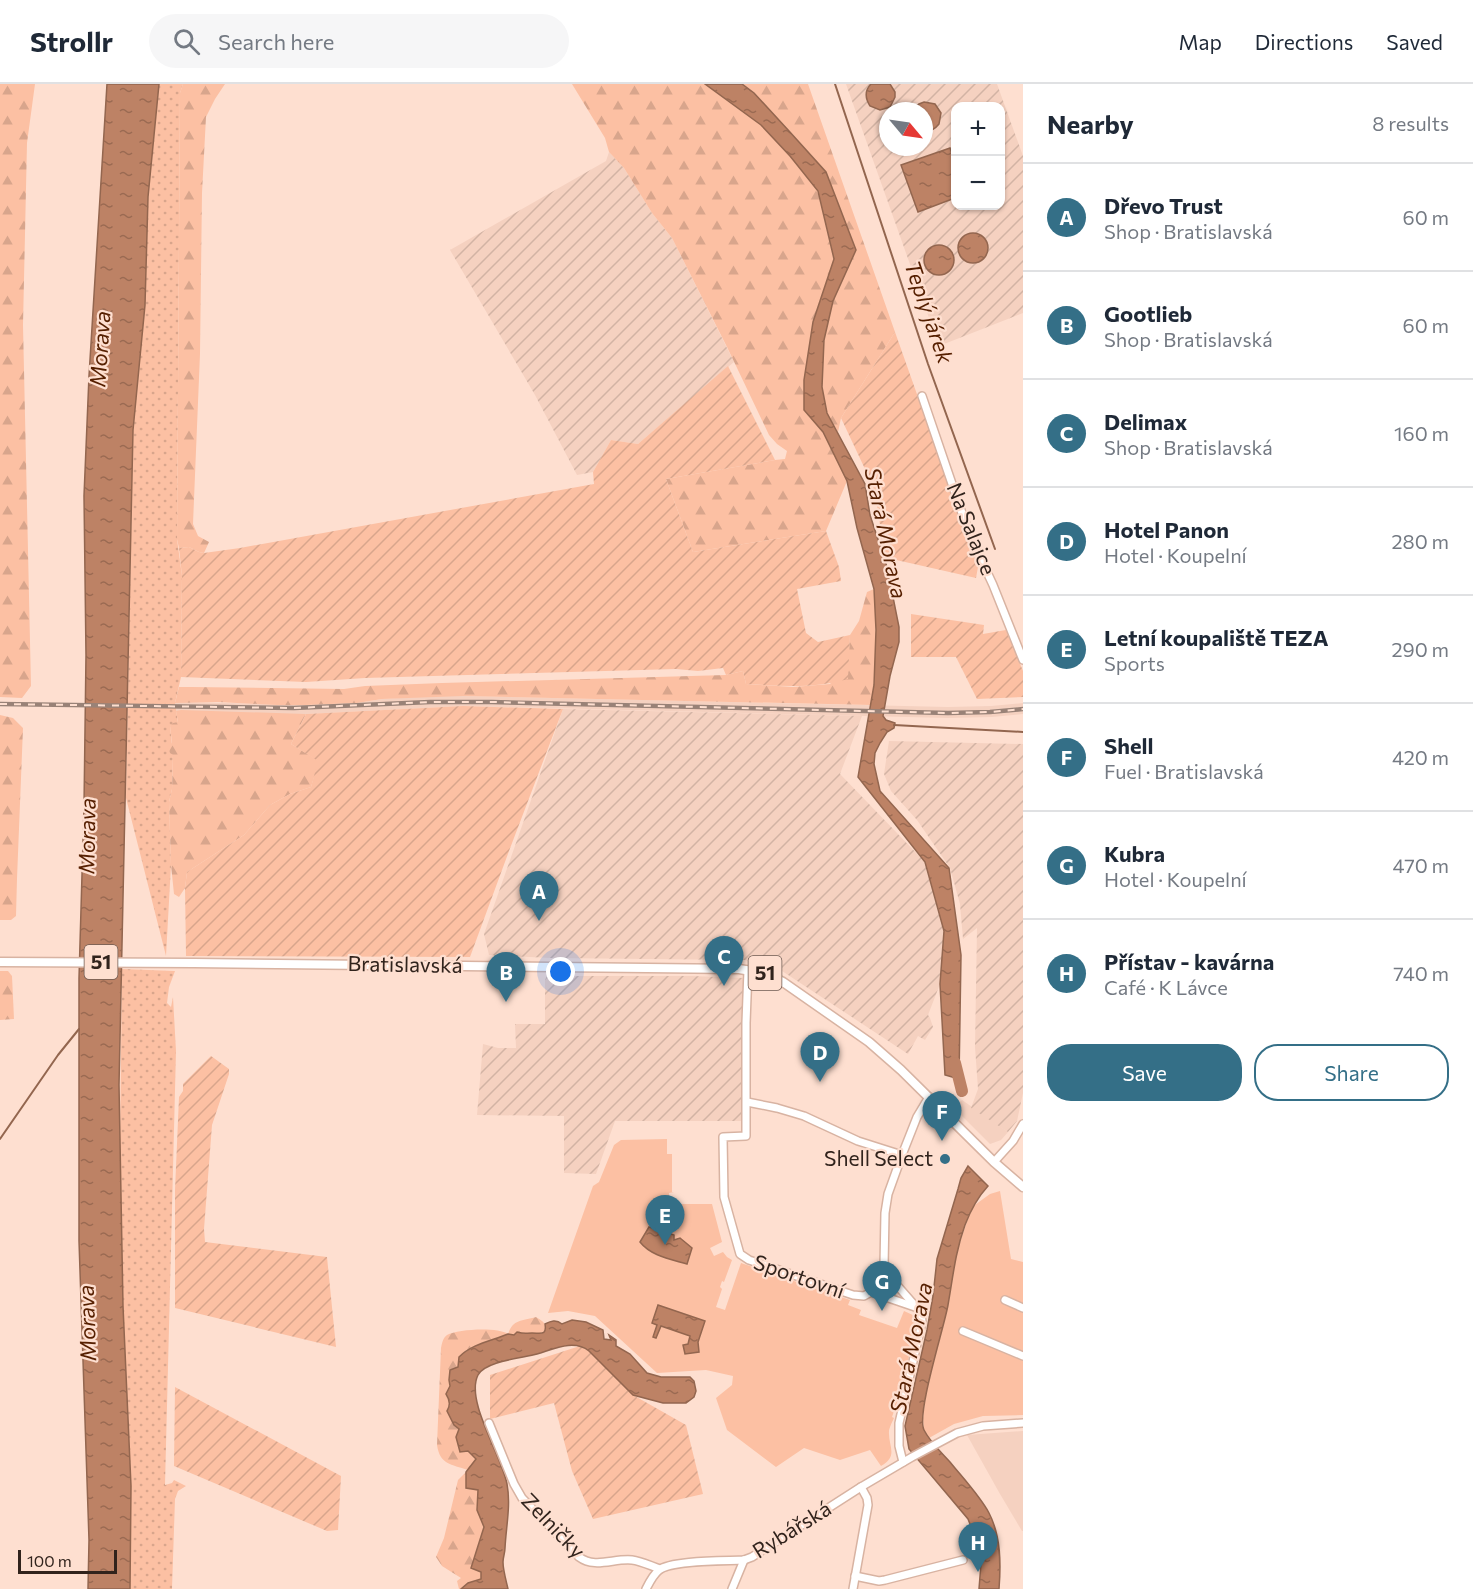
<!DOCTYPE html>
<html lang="en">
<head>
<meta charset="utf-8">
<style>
	:root { --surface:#fff; --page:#f6f6f7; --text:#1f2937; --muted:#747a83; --line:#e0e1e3; --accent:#346f87 }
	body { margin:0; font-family:Commissioner,sans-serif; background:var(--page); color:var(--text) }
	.controls { position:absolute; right:18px; top:18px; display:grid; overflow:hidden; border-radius:12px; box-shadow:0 2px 4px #0004 }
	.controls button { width:54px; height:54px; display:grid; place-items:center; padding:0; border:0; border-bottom:2px solid var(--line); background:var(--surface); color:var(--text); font:30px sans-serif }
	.compass { position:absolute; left:879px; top:18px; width:54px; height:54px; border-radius:50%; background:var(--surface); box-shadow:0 2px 4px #0004; rotate:119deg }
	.scale { position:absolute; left:18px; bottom:15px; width:99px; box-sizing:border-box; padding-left:6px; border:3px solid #31231c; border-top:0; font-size:16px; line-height:21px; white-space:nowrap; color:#31231c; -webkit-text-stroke:4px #fedfd0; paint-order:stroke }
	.you { position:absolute; left:561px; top:888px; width:21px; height:21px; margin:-15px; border:4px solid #fff; border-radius:50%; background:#1a73e8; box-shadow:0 0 0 9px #1a73e833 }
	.badge { display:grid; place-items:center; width:39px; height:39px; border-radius:50%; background:var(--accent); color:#fff; font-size:20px; font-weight:700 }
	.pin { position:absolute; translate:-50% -50px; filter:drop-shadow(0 2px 3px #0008) }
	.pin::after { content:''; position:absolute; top:32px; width:21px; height:18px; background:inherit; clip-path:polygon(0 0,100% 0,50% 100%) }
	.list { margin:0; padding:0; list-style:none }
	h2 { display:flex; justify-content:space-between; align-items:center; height:78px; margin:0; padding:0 24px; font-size:26px }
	h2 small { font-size:20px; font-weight:400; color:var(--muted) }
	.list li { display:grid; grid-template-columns:39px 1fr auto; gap:18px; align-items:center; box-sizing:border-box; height:108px; padding:0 24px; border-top:2px solid var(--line) }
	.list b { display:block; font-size:22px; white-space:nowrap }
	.list p { margin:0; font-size:20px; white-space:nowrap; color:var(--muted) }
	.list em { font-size:20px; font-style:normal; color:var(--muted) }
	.actions { display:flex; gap:12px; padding:18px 24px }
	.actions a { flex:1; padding:14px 0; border:2px solid var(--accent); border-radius:24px; text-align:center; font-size:21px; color:var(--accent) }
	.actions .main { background:var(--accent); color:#fff }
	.icon { flex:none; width:33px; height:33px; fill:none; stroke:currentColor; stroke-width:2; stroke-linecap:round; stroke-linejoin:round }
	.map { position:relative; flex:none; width:1023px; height:1505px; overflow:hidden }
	header { display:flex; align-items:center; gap:36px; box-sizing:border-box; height:84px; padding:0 30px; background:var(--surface); border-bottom:2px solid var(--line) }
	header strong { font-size:28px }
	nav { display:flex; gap:33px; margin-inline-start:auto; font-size:21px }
	.search { width:420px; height:54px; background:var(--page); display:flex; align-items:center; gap:15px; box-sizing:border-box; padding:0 21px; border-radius:33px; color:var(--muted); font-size:22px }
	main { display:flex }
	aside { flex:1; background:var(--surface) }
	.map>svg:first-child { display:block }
	.built { fill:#f5d1c0 }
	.industrial { fill:url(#industrial-furrows); fill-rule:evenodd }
	.grass { fill:url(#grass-dots) }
	.forest { fill:url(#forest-firs) }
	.park { fill:#fcc0a3 }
	.garden { fill:url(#garden-furrows) }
	.water { fill:url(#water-ripples); stroke:#93664f; stroke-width:1.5 }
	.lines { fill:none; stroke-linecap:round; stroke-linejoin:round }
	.stream { stroke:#93664f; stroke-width:2 }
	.river { stroke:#bd8265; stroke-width:12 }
	.minor-casing { stroke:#d8b3a2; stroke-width:10 }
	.major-casing { stroke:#d8b3a2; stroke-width:11 }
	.minor { stroke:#fff; stroke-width:7 }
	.major { stroke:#fff; stroke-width:8 }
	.rail-casing { stroke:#998277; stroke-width:4.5 }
	.rail { stroke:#fedfd0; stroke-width:2; stroke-dasharray:7; stroke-linecap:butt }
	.poi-dot { fill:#346f87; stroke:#fedfd0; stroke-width:2 }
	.labels { text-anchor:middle; stroke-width:4.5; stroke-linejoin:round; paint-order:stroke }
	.shield { fill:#fedfd0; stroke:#6e5b52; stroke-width:1.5 }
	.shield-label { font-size:20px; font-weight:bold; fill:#31231c }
	.street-label { font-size:21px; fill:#31231c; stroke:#fedfd0 }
	.poi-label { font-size:21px; fill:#31231c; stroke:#fedfd0; text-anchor:end }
	.water-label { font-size:22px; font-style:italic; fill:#561f00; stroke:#fedfd0 }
</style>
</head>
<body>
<header>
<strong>Strollr</strong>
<div class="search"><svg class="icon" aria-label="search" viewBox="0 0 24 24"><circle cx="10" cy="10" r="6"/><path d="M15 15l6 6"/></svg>Search here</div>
<nav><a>Map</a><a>Directions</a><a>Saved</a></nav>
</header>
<main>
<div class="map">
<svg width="1023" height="1505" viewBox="0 0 1023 1505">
	<defs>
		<pattern id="industrial-furrows" width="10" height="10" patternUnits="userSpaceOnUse" patternTransform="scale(1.5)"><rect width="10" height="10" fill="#f5d1c0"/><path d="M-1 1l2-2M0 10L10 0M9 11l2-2" fill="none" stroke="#d2b3a4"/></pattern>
		<pattern id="grass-dots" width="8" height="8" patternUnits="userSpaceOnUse" patternTransform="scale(1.5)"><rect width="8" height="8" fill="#fcc0a3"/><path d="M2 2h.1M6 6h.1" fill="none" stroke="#d8a58c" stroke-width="1.8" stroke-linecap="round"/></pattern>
		<pattern id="forest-firs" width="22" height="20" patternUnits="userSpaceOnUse" patternTransform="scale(1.5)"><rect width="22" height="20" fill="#fcc0a3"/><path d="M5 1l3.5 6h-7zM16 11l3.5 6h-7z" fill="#d8a58c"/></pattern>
		<pattern id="garden-furrows" width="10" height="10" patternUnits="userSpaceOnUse" patternTransform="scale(1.5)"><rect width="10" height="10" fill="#fcc0a3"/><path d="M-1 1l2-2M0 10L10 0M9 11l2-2" fill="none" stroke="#d8a58c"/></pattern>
		<pattern id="water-ripples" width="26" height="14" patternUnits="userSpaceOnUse" patternTransform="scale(1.5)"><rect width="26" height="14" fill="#bd8265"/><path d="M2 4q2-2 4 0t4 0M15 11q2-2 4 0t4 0" fill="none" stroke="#9a6a52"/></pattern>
	</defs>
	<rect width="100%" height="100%" fill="#fedfd0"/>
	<!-- built -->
	<g class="built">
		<path d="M430,612H463L948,623L991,622L1023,619V630L992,633L948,634L463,622L306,630H277L176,627L105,616L306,621L357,619L382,615Z"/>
		<path d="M962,1016L1008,1048L1001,1056L990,1060L954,1024Z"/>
		<path d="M1023,1347V1447H1022L1000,1410L967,1351Z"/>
	</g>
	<!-- industrial -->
	<g class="industrial">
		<path d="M846,0H997L1023,72V229L939,262ZM956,22H1000V122H956ZM888,27H924V63H888Z"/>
		<path d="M609,68L624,84L652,129L672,154L734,278L638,360L611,356L593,388L577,391L535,311L450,166L606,77Z"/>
		<path d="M563,625L862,632L840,690L925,778L944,847L940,900L928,931L930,934L933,943L925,956L918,952L908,970L779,885L745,876L551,874L489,871L484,850Z"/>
		<path d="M889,657L1023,660V1009L1017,1037L1008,1048L971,1024L978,1005L975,963L977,844L963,855L960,820L950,784L917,736L891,707L884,690Z"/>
		<path d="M547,892H692L745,894L743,1037H615L596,1090L564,1089V1032L477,1031L483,960L498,964H516L515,940H545V896Z"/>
	</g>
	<!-- grass -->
	<g class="grass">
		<path d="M159,0H183L180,9L177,455L182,492L181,593L175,619L178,639L170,642L173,671L172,705L169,718L171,781L166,872L126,714L133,346L145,221L148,113Z"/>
		<path d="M122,885L175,887L169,903L167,919L171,923L173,913L176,967L165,1401L172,1399L174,1396L186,1402L178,1407L175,1415L172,1505H130L131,1402L123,1222L120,1058Z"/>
	</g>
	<!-- forest -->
	<g class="forest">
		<path d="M0,0H35L27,59L23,241L31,602L22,614L0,613Z"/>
		<path d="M183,0H225L215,15L206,33L202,109L200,270L193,440L198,452L209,458L204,469L199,468L189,463L179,464L177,455L180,9Z"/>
		<path d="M572,0H705L761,41L790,72L818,107L834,176L813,238L804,326L823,348L847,397L826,447L693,468L666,395L775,376L785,375L787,367L777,360L769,351L727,263L672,154L652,129L624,84L609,68L605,54Z"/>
		<path d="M742,0H808L895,248L841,334L838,348L827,329L821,303L824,256L833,217L856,166L826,88L754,9Z"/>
		<path d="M874,505C876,544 878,583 871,621L463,612L382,615L357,619L306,621H277L218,618L175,619L179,603H191L344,605L365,602L442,599L726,591L743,587L746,600L793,603L830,600L848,580L850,551L859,537L867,508Z"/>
		<path d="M181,626L306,630L291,660L319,677L311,703L290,710L270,721L244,751L187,788L185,804L179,813L174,810L171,781L169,718L172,705L173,671L170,669L168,662L172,659L170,642L173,639L178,638L176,627Z"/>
		<path d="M0,631L13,634L23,644L17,795L16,832L11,836H0Z"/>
		<path d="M0,887H8L12,892L14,935L0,936Z"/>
		<path d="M536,1233C542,1237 547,1239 545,1247C538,1251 525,1250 517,1248L513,1252L508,1250L465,1267L458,1283L450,1286C448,1299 453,1316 447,1327L454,1341L459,1345L468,1366L477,1375L468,1386C451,1380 440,1381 437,1361L441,1264C442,1259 443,1254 447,1251C458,1245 498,1243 508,1250C513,1235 522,1237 536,1233Z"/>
		<path d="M466,1388V1404L478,1406L477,1426L484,1443L472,1484L481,1488V1495L468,1499L461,1505H459L457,1497L461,1494L442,1482L436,1473L444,1454L458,1396Z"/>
	</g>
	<!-- park -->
	<g class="park">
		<path d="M667,1055V1070H672V1108H674L669,1109V1120H712L722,1158L710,1164L714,1172L723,1168L727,1173L732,1176L724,1198L722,1197L720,1203L722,1205L716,1223L725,1226L741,1179L850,1216L848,1221L861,1226L859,1231L897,1244L904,1227L915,1232L917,1240L899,1313L892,1333L894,1334C892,1338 889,1345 889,1347C888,1362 899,1372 881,1382L870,1366L840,1376L804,1364L776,1383L727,1346L716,1314L732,1301L733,1292L706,1286L657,1289L595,1232L568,1227L548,1229L593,1102L599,1098L614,1061L621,1056Z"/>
		<path d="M1000,1107L1011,1175L1023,1178V1331L983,1332L954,1340L929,1354L924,1346L923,1334L927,1303L948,1222L954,1176L972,1123L990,1110Z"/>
	</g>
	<!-- garden -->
	<g class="garden">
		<path d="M895,248L978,483L976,494L883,473L879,432L873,402L841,334Z"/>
		<path d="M728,282L775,376L666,395L693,468L826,447L839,483L841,497L797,505L806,549L818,558L850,551L848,595C814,605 781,602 746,600L743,587L726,591L723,584L698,587L676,585L365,594L306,598L181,593L182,492L179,464L189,463L199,468L204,469L240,464L594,400L593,388L611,356L638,360Z"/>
		<path d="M911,530L984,541L983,550L1006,546L1023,587V613L977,615L956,573H911Z"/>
		<path d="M463,622L563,625L509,767L470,873L186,872L185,804L187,788L244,751L270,721L290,710L311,703L318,677L291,660L306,630Z"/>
		<path d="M211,972L229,985V990L212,1041L204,1145L205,1158L327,1173L336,1263L175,1224V1106L179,1013L183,1007V1000Z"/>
		<path d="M583,1261L633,1311L686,1341L703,1410L593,1435L572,1387L554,1319L490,1335V1291Z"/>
		<path d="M175,1303L341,1392L338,1446L327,1447L174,1382Z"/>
	</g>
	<!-- water -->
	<g class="water">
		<path d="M107,0H159L148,113L145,221L133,346L119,1001L123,1222L131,1402L130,1505H88L89,1456L79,1157V894L84,722L86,571L84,412L89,292Z"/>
		<path d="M705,0H742L754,9L789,47L826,88L856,166L833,217L824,256L822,303L827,329L865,400L870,431L887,483L899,543V558L890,592L883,632L886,636L895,639L894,644L887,648L880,659L875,669L874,680L880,707L949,784L961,871L959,995L945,991L940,900L944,847L925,778L858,693L874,601L876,546L874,505L857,444L847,397L823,348L804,326V296L813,238L834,175L818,107L790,72L761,41Z"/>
		<path d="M871,0H890L895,8V13L890,23L880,26L870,22C865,14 864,7 871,0Z"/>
		<path d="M924,18L935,20L941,29L939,40C935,45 931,48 924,47V27H912L919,20Z"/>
		<path d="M950,64L955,79V114L918,128L901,81Z"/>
		<circle cx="973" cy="164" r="15"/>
		<circle cx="939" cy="176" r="15"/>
		<path d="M968,1082L988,1102C977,1114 971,1125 965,1141C955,1169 953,1193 948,1221C944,1244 916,1330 924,1346C930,1358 941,1368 950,1378C962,1393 980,1412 989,1429C1001,1452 1001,1480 999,1505H979L981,1480L976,1455L968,1435L909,1365L905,1342L927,1246L933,1212L937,1175L958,1105L961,1094Z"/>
		<path d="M649,1143L674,1151V1156L680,1154L692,1164L687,1180C670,1175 651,1172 640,1158Z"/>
		<path d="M658,1221L705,1237L698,1258L699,1268L685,1270L683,1261L688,1260L690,1252L661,1242L656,1254L653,1253L657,1241L652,1239Z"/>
		<path d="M572,1236L586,1238L603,1246L604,1255L611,1256L609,1251L616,1256V1262L630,1270L647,1289L661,1293H690L694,1297L696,1307L694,1313L686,1319H663L633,1311L589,1267C574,1255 554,1265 537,1270C523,1274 485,1277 478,1291C465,1317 502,1372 507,1400C511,1421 506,1443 505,1464C505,1469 503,1473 503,1478C503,1486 506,1496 508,1505H461L468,1499L481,1495V1488L471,1484L484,1443L477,1426L478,1406L466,1404V1388L476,1375L468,1367L460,1368L456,1353L459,1345L454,1341L447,1327C451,1321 450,1316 446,1310L450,1302L449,1296L450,1286L458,1283L459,1273C472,1260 491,1257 508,1250L514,1251L517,1248C525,1250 525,1249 532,1249C541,1249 547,1252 545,1240C551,1237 556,1235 562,1240Z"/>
	</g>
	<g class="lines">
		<!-- stream -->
		<g class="stream">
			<path d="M835,0L928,280L995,465"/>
			<path d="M894,641L1023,648"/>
			<path d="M0,1055L58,971L79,945"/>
		</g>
		<!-- river -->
		<path class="river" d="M955,979L962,1007"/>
		<!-- minor casing -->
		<g class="minor-casing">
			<g id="minor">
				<path d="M922,312L963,432L974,460L993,501L1023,576"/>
				<path d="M748,886L746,939V1052L723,1053L724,1113L740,1170L749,1176L853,1211L864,1212L871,1208"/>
				<path d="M747,1018L777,1024L804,1032L858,1057L902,1071"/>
				<path d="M994,1078L1013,1057L1023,1040"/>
				<path d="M871,1208L915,1223"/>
				<path d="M871,1208L884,1182"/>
				<path d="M1005,1216L1023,1224"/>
				<path d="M963,1247L1023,1272"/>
				<path d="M489,1339L514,1400L522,1414L579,1473C595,1485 614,1474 632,1476C641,1477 651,1482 660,1485"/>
				<path d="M903,1378L899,1362V1339L922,1238L921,1230L917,1224L895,1199L884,1182L885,1129L888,1110L902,1071L917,1033L929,1013"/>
				<path d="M855,1492L879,1497L885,1496L963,1476"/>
				<path d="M646,1505C649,1499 654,1490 659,1486C671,1476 726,1477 744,1476L752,1473L861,1403L912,1373L957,1349L983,1342L1023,1339"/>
				<path d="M732,1505L744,1476"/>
				<path d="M853,1505L868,1421L867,1414L861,1403"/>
			</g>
		</g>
		<!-- major casing -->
		<g class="major-casing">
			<path id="major" d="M0,878L194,879L739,885L765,889L783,898L869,958L901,986L994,1078L1023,1103"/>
		</g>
		<!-- minor -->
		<use href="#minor" class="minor"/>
		<!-- major -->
		<use href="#major" class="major"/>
		<!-- rail casing -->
		<g class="rail-casing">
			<path id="rail" d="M0,620L294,624L430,618H492L948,629L990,628L1023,625"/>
		</g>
		<!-- rail -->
		<use href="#rail" class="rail"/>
	</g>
	<!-- markers -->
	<circle class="poi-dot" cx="945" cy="1075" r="6"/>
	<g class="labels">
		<!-- shield labels -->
		<g class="shield">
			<rect x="84.5" y="861" width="33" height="34" rx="4.5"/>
			<rect x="748.5" y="872" width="33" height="34" rx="4.5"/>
		</g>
		<g class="shield-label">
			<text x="101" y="885">51</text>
			<text x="765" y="896">51</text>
		</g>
		<!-- street labels -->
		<g class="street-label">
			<text transform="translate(971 445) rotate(68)" y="7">Na Salajce</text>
			<text transform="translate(405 881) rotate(1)" y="7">Bratislavská</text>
			<text transform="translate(799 1193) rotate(19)" y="7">Sportovní</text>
			<text transform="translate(553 1442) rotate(46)" y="7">Zelničky</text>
			<text transform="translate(792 1446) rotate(-32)" y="7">Rybářská</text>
		</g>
		<!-- poi labels -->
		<g class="poi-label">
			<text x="933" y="1082">Shell Select</text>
		</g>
		<!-- water labels -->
		<g class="water-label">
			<text transform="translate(929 228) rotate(71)" y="8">Teplý járek</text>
			<text transform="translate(100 265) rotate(-86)" y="8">Morava</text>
			<text transform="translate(886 449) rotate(78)" y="8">Stará Morava</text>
			<text transform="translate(87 752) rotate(-89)" y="8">Morava</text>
			<text transform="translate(87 1239) rotate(-92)" y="8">Morava</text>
			<text transform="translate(911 1264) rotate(-78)" y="8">Stará Morava</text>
		</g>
	</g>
</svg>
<div class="controls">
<button>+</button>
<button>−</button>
</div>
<svg class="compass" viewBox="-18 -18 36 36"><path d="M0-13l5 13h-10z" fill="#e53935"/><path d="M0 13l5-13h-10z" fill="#747a83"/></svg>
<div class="scale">100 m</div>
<div class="you"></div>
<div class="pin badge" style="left:539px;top:837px">A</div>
<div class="pin badge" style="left:506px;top:918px">B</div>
<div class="pin badge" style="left:724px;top:902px">C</div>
<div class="pin badge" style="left:820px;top:998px">D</div>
<div class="pin badge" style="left:665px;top:1161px">E</div>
<div class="pin badge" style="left:942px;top:1057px">F</div>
<div class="pin badge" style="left:882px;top:1227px">G</div>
<div class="pin badge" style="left:978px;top:1488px">H</div>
</div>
<aside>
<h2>Nearby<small>8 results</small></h2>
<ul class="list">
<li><span class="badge">A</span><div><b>Dřevo Trust</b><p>Shop · Bratislavská</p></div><em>60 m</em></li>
<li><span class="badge">B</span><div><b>Gootlieb</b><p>Shop · Bratislavská</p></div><em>60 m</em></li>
<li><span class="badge">C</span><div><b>Delimax</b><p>Shop · Bratislavská</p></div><em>160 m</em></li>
<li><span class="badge">D</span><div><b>Hotel Panon</b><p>Hotel · Koupelní</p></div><em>280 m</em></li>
<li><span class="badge">E</span><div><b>Letní koupaliště TEZA</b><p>Sports</p></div><em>290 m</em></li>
<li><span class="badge">F</span><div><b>Shell</b><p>Fuel · Bratislavská</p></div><em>420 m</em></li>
<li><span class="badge">G</span><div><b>Kubra</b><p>Hotel · Koupelní</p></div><em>470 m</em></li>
<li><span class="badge">H</span><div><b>Přístav - kavárna</b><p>Café · K Lávce</p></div><em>740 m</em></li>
</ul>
<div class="actions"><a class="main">Save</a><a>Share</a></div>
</aside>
</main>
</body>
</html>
